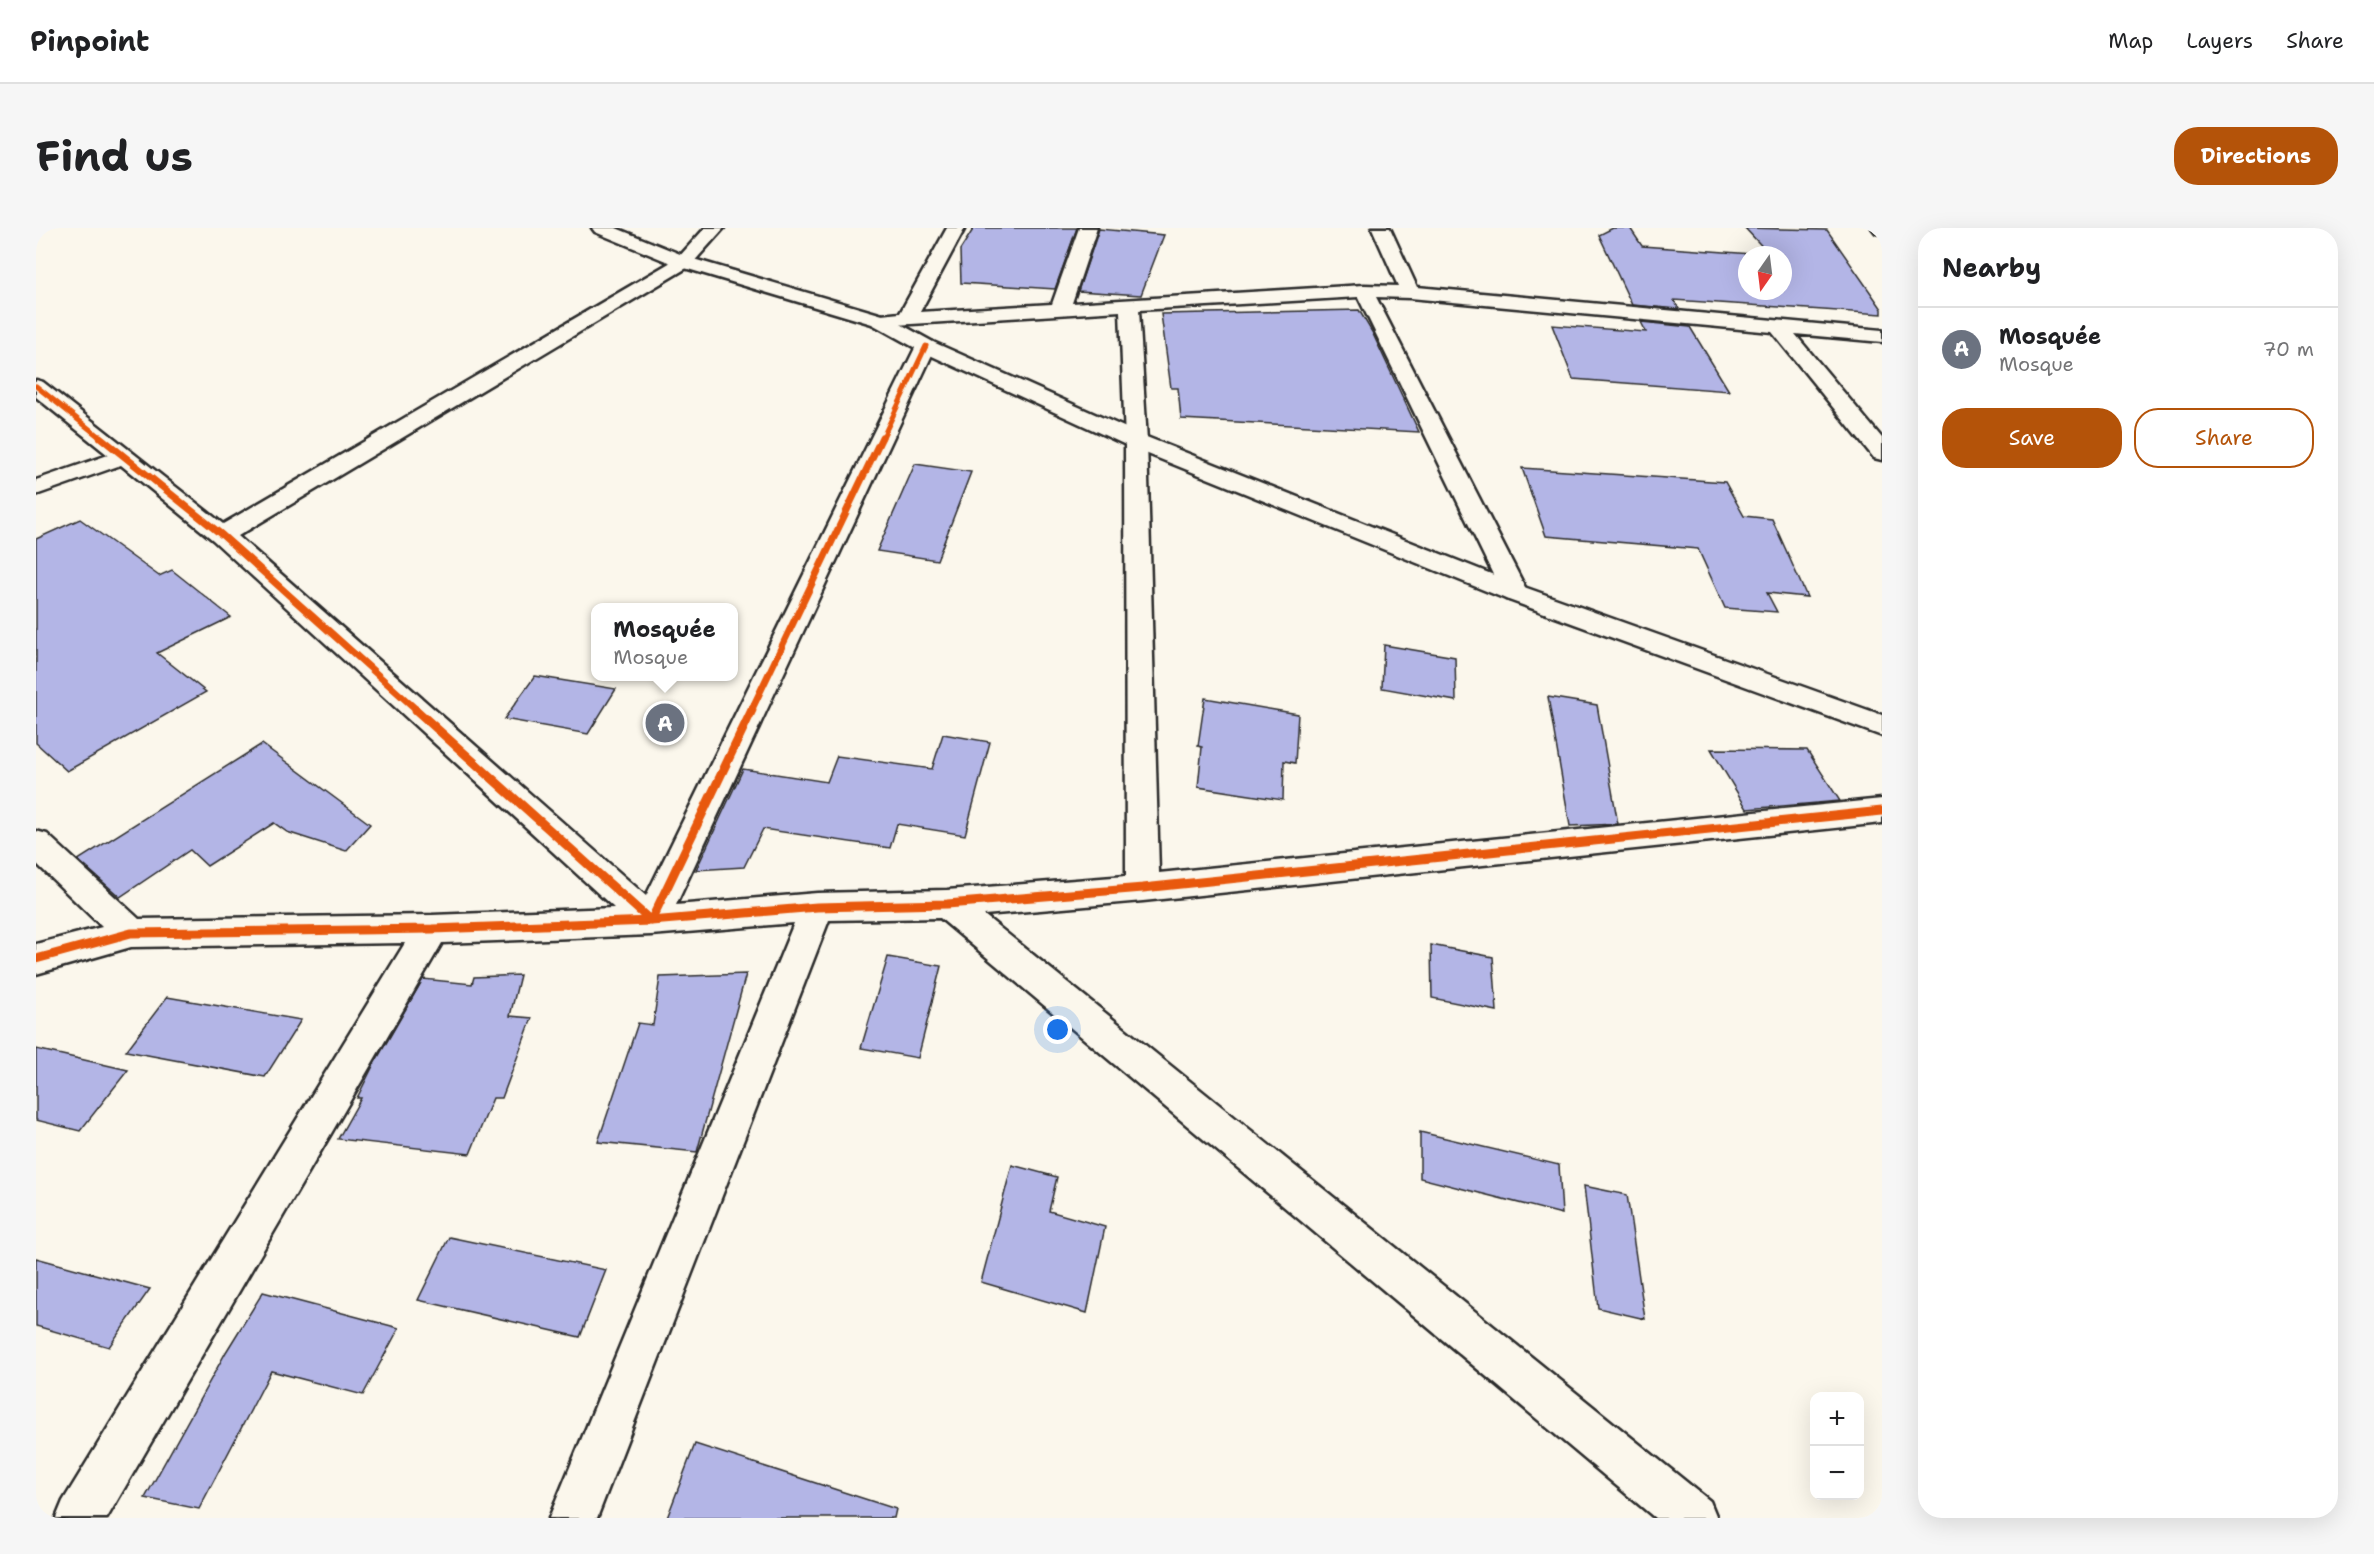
<!DOCTYPE html>
<html lang="en">
<head>
<meta charset="utf-8">
<style>
	:root { --surface:#fff; --page:#f6f6f6; --text:#202124; --muted:#757577; --line:#e0e0e0; --accent:#b45309 }
	body { margin:0; font-family:"Shantell Sans",sans-serif; background:var(--page); color:var(--text) }
	.controls { position:absolute; right:18px; bottom:18px; display:grid; overflow:hidden; border-radius:12px; box-shadow:0 6px 24px #0002 }
	.controls button { width:54px; height:54px; display:grid; place-items:center; padding:0; border:0; border-bottom:2px solid var(--line); background:var(--surface); color:var(--text); font:30px sans-serif }
	.compass { position:absolute; left:1702px; top:18px; width:54px; height:54px; border-radius:50%; background:var(--surface); box-shadow:0 6px 24px #0002; rotate:194deg }
	.you { position:absolute; left:1022px; top:802px; width:21px; height:21px; margin:-15px; border:4px solid #fff; border-radius:50%; background:#1a73e8; box-shadow:0 0 0 9px #1a73e833 }
	.badge { display:grid; place-items:center; width:39px; height:39px; border-radius:50%; background:var(--accent); color:#fff; font-size:20px; font-weight:700 }
	.pin { position:absolute; translate:-50% -50%; border:3px solid #fff; box-shadow:0 2px 6px #0006 }
	.popup { position:absolute; left:555px; top:375px; width:147px; height:78px; box-sizing:border-box; display:grid; place-content:center; border-radius:12px; background:var(--surface); filter:drop-shadow(0 2px 4px #0005); font-size:20px; white-space:nowrap; color:var(--muted) }
	.popup b { font-size:22px; color:var(--text) }
	.popup::after { content:''; position:absolute; left:50%; top:100%; margin-left:-12px; border:12px solid transparent; border-top-color:var(--surface) }
	.list { margin:0; padding:0; list-style:none }
	h2 { display:flex; justify-content:space-between; align-items:center; height:78px; margin:0; padding:0 24px; font-size:26px }
	h2 small { font-size:20px; font-weight:400; color:var(--muted) }
	.list li { display:grid; grid-template-columns:39px 1fr auto; gap:18px; align-items:center; box-sizing:border-box; height:84px; padding:0 24px; border-top:2px solid var(--line) }
	.list b { display:block; font-size:22px; white-space:nowrap }
	.list p { margin:0; font-size:20px; white-space:nowrap; color:var(--muted) }
	.list em { font-size:20px; font-style:normal; color:var(--muted) }
	.actions { display:flex; gap:12px; padding:18px 24px }
	.actions a { flex:1; padding:14px 0; border:2px solid var(--accent); border-radius:24px; text-align:center; font-size:21px; color:var(--accent) }
	.actions .main { background:var(--accent); color:#fff }
	.map { position:relative; flex:none; width:1846px; height:1290px; overflow:hidden; border-radius:24px }
	header { display:flex; align-items:center; gap:36px; box-sizing:border-box; height:84px; padding:0 30px; background:var(--surface); border-bottom:2px solid var(--line) }
	header strong { font-size:28px }
	nav { display:flex; gap:33px; margin-inline-start:auto; font-size:21px }
	.intro { display:flex; align-items:center; justify-content:space-between; box-sizing:border-box; height:144px; padding:0 36px }
	h1 { margin:0; font-size:42px }
	.button { padding:15px 27px; border-radius:24px; background:var(--accent); color:#fff; font-size:21px; font-weight:700 }
	main { display:flex; gap:36px; padding:0 36px }
	aside { flex:1; background:var(--surface); border-radius:24px; box-shadow:0 6px 24px #0002 }
	.map>svg:first-child { display:block }
	.building { fill:#b3b5e6; stroke:#2b2b2b; stroke-width:1.5 }
	.lines { fill:none; stroke-linecap:round; stroke-linejoin:round }
	.minor-casing { stroke:#2b2b2b; stroke-width:5 }
	.tertiary-casing { stroke:#2b2b2b; stroke-width:5 }
	.minor { fill:#fbf7ec; fill-rule:evenodd }
	.tertiary { fill:#fbf7ec; fill-rule:evenodd }
	.cycleway-far2-casing { stroke:#fbf7ec; stroke-width:8 }
	.cycleway-far1-casing { stroke:#fbf7ec; stroke-width:10 }
	.cycleway-casing { stroke:#fbf7ec; stroke-width:13 }
	.cycleway-far2 { stroke:#e8590c; stroke-width:5 }
	.cycleway-far1 { stroke:#e8590c; stroke-width:7 }
	.cycleway { stroke:#e8590c; stroke-width:9 }
</style>
</head>
<body>
<header>
<strong>Pinpoint</strong>
<nav><a>Map</a><a>Layers</a><a>Share</a></nav>
</header>
<div class="intro"><h1>Find us</h1><a class="button">Directions</a></div>
<main>
<div class="map">
<svg width="1846" height="1290" viewBox="0 0 1846 1290">
	<rect width="100%" height="100%" fill="#fbf7ec"/>
	<filter id="ink" filterUnits="userSpaceOnUse"><feTurbulence type="fractalNoise" baseFrequency=".0167" numOctaves="2"/><feDisplacementMap in="SourceGraphic" scale="12" xChannelSelector="R" yChannelSelector="G"/><feConvolveMatrix kernelMatrix="1 2 1 2 8 2 1 2 1" color-interpolation-filters="sRGB"/></filter>
	<g filter="url(#ink)">
		<!-- building -->
		<g class="building">
			<path d="M938,0H1041L1019,61L925,55L924,22Z"/>
			<path d="M1577,0H1594L1606,18L1730,27H1711V63H1747V27H1734L1709,0L1791,2L1846,81V86L1638,72L1643,81L1596,77L1563,7Z"/>
			<path d="M1063,1L1128,7L1105,67L1042,63Z"/>
			<path d="M1323,82L1336,104L1383,204L1145,191L1142,160H1135L1125,86Z"/>
			<path d="M1605,94L1654,99L1693,163L1537,151L1516,97L1610,104Z"/>
			<path d="M879,236L935,244L901,332L841,323Z"/>
			<path d="M1486,240L1689,254L1708,288L1736,291L1771,369L1731,365L1741,384L1689,380L1662,321L1510,308Z"/>
			<path d="M44,291L123,348L136,342L195,389L121,425L170,464L31,543L0,515V311Z"/>
			<path d="M1348,417L1419,429L1420,473L1346,460Z"/>
			<path d="M499,448L580,461L552,506L468,491Z"/>
			<path d="M1512,469L1561,477L1582,596L1534,598Z"/>
			<path d="M1169,470L1262,486L1259,535L1248,533L1247,572L1162,559L1166,519L1162,518Z"/>
			<path d="M907,506L954,514L929,607L861,596L854,620L727,601L708,639L660,642L707,541L791,554L801,528L896,541Z"/>
			<path d="M226,516L334,596L310,623L251,604L238,595L171,638L154,622L84,669L42,632Z"/>
			<path d="M1675,521L1771,522L1804,573L1711,581Z"/>
			<path d="M1395,717L1457,729L1461,783L1396,770Z"/>
			<path d="M852,729L905,738L882,830L825,820Z"/>
			<path d="M710,746L661,924L562,914L602,795L617,797L624,749Z"/>
			<path d="M484,747L474,788L496,790L466,870H457L434,926L302,911L325,870H321L337,838L387,751L436,756L438,749Z"/>
			<path d="M131,769L265,792L229,849L90,823Z"/>
			<path d="M0,821L92,842L44,903L0,892Z"/>
			<path d="M1384,904L1523,937L1526,986L1384,950Z"/>
			<path d="M976,937L1021,949L1013,983L1069,999L1051,1085L945,1054Z"/>
			<path d="M1548,958L1591,967L1609,1091L1562,1080Z"/>
			<path d="M413,1009L570,1042L544,1109L382,1072Z"/>
			<path d="M0,1030L114,1061L73,1119L0,1098Z"/>
			<path d="M227,1064L363,1100L327,1167L235,1143L163,1281L109,1270L190,1124Z"/>
			<path d="M659,1216L860,1281L858,1290H631Z"/>
		</g>
		<g class="lines">
			<!-- minor casing -->
			<g class="minor-casing">
				<g id="minor">
					<path d="M669,0H688L654,38L202,308L610,668L880,118L883,114H897L900,118L640,677L781,665L911,662L1090,648L1089,213L1084,83L843,98L836,96L833,92L836,88L864,85L911,0H929L884,84L1016,76L1043,0H1061L1036,75L1328,57L1362,58L1336,0H1354L1381,59L1846,102V114L1759,106L1846,210V232L1838,230L1736,104L1374,70L1340,69L1492,365L1488,371L1479,373L1470,371L1466,365L1322,69L1103,82L1111,213L1123,645L1846,571V595L1107,673L948,687L1674,1273L1681,1290H1619L904,690L793,692L561,1290H513L758,695L615,707L406,715L71,1290H20L27,1273L369,715L95,719L0,746V716L66,699L0,635V603L11,606L103,691L396,687L578,680L177,312L85,237L0,267V252L72,227L0,169V152L7,154L187,296L642,30Z"/>
					<path d="M1836,0H1846V6L1840,5Z"/>
				</g>
			</g>
			<!-- tertiary casing -->
			<g class="tertiary-casing">
				<path id="tertiary" d="M556,0H580L654,30L850,88L897,114L1108,208L1488,359L1846,487V508L1470,371L1092,218L883,122L836,96L642,38L559,4Z"/>
			</g>
			<!-- minor -->
			<use href="#minor" class="minor"/>
			<!-- tertiary -->
			<use href="#tertiary" class="tertiary"/>
			<!-- cycleway-far2 casing -->
			<g class="cycleway-far2-casing">
				<g id="cycleway-far2">
					<path d="M0,158L66,211"/>
					<path d="M846,211L890,118"/>
				</g>
			</g>
			<!-- cycleway-far1 casing -->
			<g class="cycleway-far1-casing">
				<g id="cycleway-far1">
					<path d="M64,209L186,307L382,483"/>
					<path d="M715,483L846,209"/>
				</g>
			</g>
			<!-- cycleway casing -->
			<g class="cycleway-casing">
				<g id="cycleway">
					<path d="M380,482L615,693L716,482"/>
					<path d="M0,731L95,705L396,701L615,693L781,679L911,676L1107,660L1846,583"/>
				</g>
			</g>
			<!-- cycleway-far2 -->
			<use href="#cycleway-far2" class="cycleway-far2"/>
			<!-- cycleway-far1 -->
			<use href="#cycleway-far1" class="cycleway-far1"/>
			<!-- cycleway -->
			<use href="#cycleway" class="cycleway"/>
		</g>
	</g>
</svg>
<div class="controls">
<button>+</button>
<button>−</button>
</div>
<svg class="compass" viewBox="-18 -18 36 36"><path d="M0-13l5 13h-10z" fill="#e53935"/><path d="M0 13l5-13h-10z" fill="#757577"/></svg>
<div class="you"></div>
<div class="pin badge" style="left:629px;top:495px;background:#6b7280">A</div>
<div class="popup"><b>Mosquée</b>Mosque</div>
</div>
<aside>
<h2>Nearby<small></small></h2>
<ul class="list">
<li><span class="badge" style="background:#6b7280">A</span><div><b>Mosquée</b><p>Mosque</p></div><em>70 m</em></li>
</ul>
<div class="actions"><a class="main">Save</a><a>Share</a></div>
</aside>
</main>
</body>
</html>
